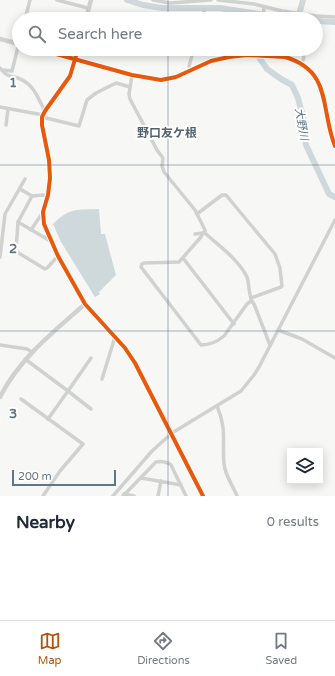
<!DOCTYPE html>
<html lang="en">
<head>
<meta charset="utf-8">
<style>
	:root { --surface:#fff; --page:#f6f6f7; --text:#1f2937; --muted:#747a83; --line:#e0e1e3; --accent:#b45309 }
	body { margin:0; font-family:"Varela Round","Noto Sans JP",sans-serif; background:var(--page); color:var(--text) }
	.controls { position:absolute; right:12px; bottom:12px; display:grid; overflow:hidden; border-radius:0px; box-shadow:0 2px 10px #0003 }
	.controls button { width:36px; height:36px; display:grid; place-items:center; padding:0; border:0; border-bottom:1px solid var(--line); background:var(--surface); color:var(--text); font:20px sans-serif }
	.scale { position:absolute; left:12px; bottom:10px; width:104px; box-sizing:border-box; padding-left:4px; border:2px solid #607683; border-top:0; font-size:11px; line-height:14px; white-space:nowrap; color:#607683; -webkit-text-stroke:3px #fff; paint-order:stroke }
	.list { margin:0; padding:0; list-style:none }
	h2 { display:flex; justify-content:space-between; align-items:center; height:52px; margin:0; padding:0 16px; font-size:17px }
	h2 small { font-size:13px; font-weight:400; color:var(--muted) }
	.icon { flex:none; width:22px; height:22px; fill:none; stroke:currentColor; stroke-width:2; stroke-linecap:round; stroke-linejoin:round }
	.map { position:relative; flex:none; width:335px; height:496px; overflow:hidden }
	.search { position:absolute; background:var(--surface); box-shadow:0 2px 10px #0003; left:12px; right:12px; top:12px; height:44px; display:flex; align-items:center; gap:10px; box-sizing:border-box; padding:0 14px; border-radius:22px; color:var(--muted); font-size:15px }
	.sheet { height:124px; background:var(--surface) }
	nav { display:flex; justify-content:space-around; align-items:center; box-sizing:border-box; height:56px; border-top:1px solid var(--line); background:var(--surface); font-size:11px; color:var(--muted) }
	nav a { display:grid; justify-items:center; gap:2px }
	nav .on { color:var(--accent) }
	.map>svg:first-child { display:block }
	.water { fill:#cfd8db }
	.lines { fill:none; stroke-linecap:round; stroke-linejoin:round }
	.river { stroke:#cfd8db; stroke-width:6 }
	.minor { stroke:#d0d1d1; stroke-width:3.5 }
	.tertiary { stroke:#d0d1d1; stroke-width:4.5 }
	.cycleway-casing { stroke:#fff; stroke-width:6 }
	.cycleway { stroke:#e8590c; stroke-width:4 }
	.grid { fill:none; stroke:#607683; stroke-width:1; stroke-opacity:0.55 }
	.labels { text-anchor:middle; stroke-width:4; stroke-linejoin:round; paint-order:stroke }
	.water-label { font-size:11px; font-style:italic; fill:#5b767e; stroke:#fff }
	.quarter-label { font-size:12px; font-weight:bold; fill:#53636e; stroke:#fff }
	.grid-label { font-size:13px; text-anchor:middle; font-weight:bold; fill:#607683; stroke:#fff; stroke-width:4; stroke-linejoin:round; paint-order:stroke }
</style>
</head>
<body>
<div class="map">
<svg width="335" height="496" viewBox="0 0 335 496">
	<rect width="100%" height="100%" fill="#f7f7f6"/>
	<!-- water -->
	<path class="water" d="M99,209L101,234H105L116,275L99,292L100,294L95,297L61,242L53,224C70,207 77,210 99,209Z"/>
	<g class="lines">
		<!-- river -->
		<g class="river">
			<path d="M127,0L143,5L162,8H220L291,19"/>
			<path d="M300,11L303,0"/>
			<path d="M299,19V16"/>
			<path d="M316,21L335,22"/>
			<path d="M260,59L267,69L281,79L292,85L298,98L303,117L306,145L329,194L335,197"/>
		</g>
		<!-- minor -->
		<g class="minor">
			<path d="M57,0L88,8"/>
			<path d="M153,0L170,3L211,0"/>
			<path d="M218,0L254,4L282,11L316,16L335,17"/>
			<path d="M25,19L30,0"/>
			<path d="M202,19L204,12"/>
			<path d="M263,19L264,7"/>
			<path d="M301,49L304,57L302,63"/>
			<path d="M259,55V49"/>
			<path d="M0,68C9,80 13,74 24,81C35,87 39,101 45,111"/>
			<path d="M191,69L189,66L194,49"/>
			<path d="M2,70L12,71L19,43"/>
			<path d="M132,75L129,94L130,99L157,150L163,158L162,166L164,172L195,210L205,230V233C219,246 238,259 247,277C250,286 248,298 254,304L270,345"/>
			<path d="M0,107L43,115"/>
			<path d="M42,117L79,126L87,100L96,93L116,83L130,87"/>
			<path d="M6,125L8,109"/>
			<path d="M20,189L32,196"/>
			<path d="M48,197L44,195L32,196L18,222L16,250L17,252L45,269L47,268L58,256"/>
			<path d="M197,214L222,195H226L275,254L280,268L282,286L281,287L251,298"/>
			<path d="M18,222L52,242"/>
			<path d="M31,230L43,212"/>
			<path d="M203,233L201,237L179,262L144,263L142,264L141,267L201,345C210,345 217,342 224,336L247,304L251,301"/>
			<path d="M195,234L204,233"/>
			<path d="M0,257L5,214L25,179"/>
			<path d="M183,258L234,324"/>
			<path d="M278,330L302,339L335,358"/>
			<path d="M0,345L27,349L32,352"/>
			<path d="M25,359L68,391L91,358"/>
			<path d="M102,379L115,337"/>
			<path d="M21,399L83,444L60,471L43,496"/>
			<path d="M217,406C227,429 222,441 224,464C225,475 233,486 237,496"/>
			<path d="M48,419L68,391L91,409"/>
			<path d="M172,433L203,496"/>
			<path d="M141,478L181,485"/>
			<path d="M124,494L134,496"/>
			<path d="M113,496L152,451L172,433L241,391L254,375L259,367L335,220"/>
			<path d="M123,496L156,462C161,461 168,462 171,465L186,496"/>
			<path d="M158,496L161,481"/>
		</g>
		<!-- tertiary -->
		<g class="tertiary">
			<path d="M86,19L91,0"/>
			<path d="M0,39L19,44"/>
			<path d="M38,49L132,75L161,80L176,77L211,61L229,57L247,55L285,57C333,71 320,110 335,146"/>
			<path d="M78,49L70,76L45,111L42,117V125L49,160L50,178L48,195L43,212L44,224L58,256L71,280L85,304L125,348L135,363L172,433"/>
			<path d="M0,397C20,358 53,332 85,304"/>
		</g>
		<!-- cycleway casing -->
		<g class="cycleway-casing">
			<g id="cycleway">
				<path d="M38,49L132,75L161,80L176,77L211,61L229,57L247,55L285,57C333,71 320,110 335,146"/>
				<path d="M78,49L70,76L45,111L42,117V125L49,160L50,178L48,195L43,212L44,224L58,256L85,304L125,348L135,363L203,496"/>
			</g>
		</g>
		<!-- cycleway -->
		<use href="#cycleway" class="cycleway"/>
	</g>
	<!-- grid -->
	<path class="grid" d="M168,0V19M168,49V496M0,165H335M0,331H335"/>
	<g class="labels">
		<!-- water labels -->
		<g class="water-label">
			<text transform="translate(302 124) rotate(80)" y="4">大野川</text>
		</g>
		<!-- quarter labels -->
		<g class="quarter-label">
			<text x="167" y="137">野口友ケ根</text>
		</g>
	</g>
	<g class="grid-label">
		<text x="13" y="87">1</text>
		<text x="13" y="253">2</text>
		<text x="13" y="418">3</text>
	</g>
</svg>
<div class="controls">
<button><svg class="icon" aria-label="layers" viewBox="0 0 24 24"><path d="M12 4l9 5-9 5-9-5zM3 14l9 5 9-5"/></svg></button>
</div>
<div class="scale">200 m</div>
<div class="search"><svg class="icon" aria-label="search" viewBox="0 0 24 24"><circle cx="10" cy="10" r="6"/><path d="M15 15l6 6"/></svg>Search here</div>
</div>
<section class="sheet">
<h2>Nearby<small>0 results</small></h2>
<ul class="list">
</ul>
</section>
<nav>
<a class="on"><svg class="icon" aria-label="map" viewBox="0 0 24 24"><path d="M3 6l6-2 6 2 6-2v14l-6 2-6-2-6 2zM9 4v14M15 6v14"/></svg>Map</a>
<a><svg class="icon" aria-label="directions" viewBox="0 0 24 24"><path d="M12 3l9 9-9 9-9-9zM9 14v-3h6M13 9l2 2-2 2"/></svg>Directions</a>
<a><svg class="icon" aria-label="saved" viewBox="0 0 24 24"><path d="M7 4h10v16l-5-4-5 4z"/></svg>Saved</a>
</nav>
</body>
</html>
